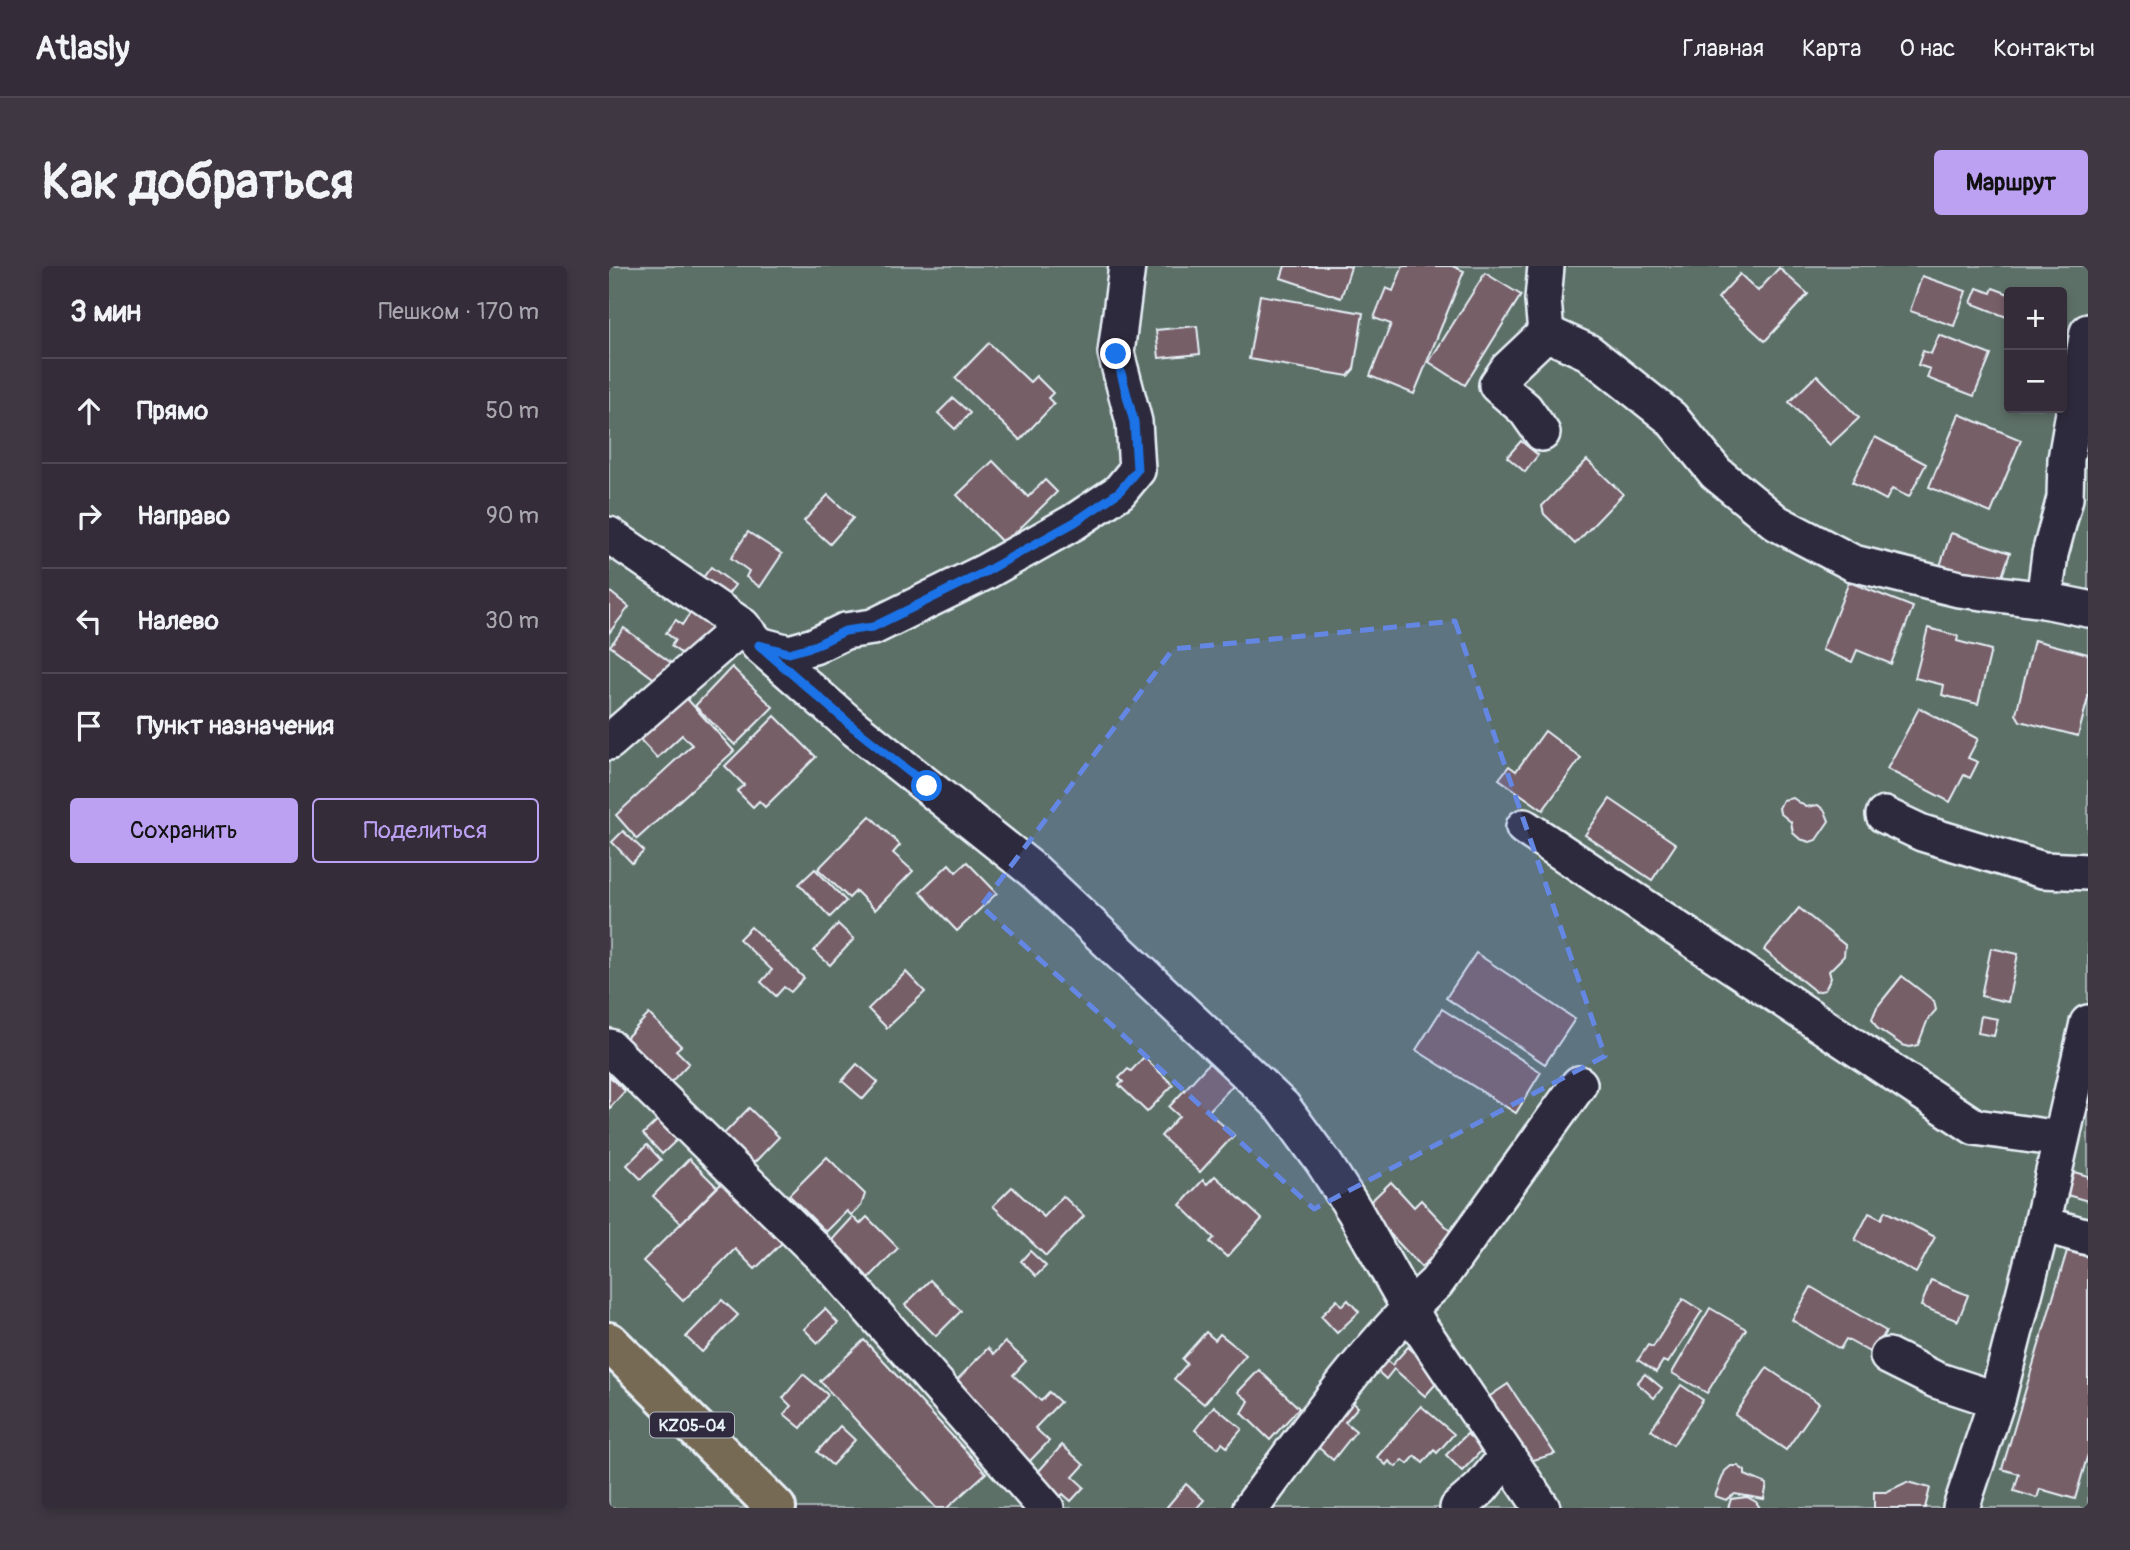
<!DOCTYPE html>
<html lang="ru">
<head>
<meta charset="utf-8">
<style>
	:root { --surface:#342c38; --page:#3f3843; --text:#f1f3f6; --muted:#a9a7ae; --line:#4e4853; --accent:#bca0f2 }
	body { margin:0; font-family:Pangolin,sans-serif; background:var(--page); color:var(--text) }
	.controls { position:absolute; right:21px; top:21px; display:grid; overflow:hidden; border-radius:7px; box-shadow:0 4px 10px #0003 }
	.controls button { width:63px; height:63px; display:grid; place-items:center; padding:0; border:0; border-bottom:2px solid var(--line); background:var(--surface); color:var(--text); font:35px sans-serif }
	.stop { position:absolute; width:21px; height:21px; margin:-16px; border:5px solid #1a73e8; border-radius:50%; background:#fff }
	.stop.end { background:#1a73e8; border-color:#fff; box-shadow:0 2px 7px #0008 }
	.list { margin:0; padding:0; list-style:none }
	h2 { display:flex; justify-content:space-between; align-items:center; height:91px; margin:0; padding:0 28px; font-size:30px }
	h2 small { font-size:23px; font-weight:400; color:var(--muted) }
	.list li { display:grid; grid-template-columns:46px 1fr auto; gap:21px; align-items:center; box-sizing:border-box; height:105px; padding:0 28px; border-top:2px solid var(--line) }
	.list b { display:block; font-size:26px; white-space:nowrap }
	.list em { font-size:23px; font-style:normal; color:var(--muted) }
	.actions { display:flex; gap:14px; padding:21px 28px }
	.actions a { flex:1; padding:16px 0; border:2px solid var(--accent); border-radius:7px; text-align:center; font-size:24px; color:var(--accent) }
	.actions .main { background:var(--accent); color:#111 }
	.icon { flex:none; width:38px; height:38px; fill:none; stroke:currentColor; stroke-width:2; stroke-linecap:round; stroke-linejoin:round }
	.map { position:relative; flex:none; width:1479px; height:1242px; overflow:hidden; border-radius:7px }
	header { display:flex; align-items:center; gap:42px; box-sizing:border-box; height:98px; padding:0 35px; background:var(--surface); border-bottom:2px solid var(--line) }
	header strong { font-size:33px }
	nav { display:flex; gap:38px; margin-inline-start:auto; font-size:24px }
	.intro { display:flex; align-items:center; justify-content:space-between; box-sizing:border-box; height:168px; padding:0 42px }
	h1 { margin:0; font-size:49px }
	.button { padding:18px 32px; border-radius:7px; background:var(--accent); color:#111; font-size:24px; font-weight:700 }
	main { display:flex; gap:42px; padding:0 42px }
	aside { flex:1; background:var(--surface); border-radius:7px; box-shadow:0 4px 10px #0003 }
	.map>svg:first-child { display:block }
	.green { fill:#5d6f67; stroke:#a2b0b0; stroke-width:2; fill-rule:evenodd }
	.building { fill:#775e68; stroke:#e8f1f8; stroke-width:2 }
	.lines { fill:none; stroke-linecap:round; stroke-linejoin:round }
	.street-casing { stroke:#e8f1f8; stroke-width:40 }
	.primary-casing { stroke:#e8f1f8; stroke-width:44 }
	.street { stroke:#2f2a3d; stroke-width:35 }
	.primary { stroke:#766a55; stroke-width:38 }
	.route { stroke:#1a73e8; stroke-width:9 }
	.marked { fill:#6487e3; fill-opacity:0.2; stroke:#6487e3; stroke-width:5; stroke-dasharray:14 9; stroke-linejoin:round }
	.labels { text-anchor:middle; stroke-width:5; stroke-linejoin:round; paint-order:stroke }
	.shield { fill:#2f2a3d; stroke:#b0b5c0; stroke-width:2 }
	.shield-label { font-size:16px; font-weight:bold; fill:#e8f1f8 }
</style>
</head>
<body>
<header>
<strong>Atlasly</strong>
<nav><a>Главная</a><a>Карта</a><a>О нас</a><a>Контакты</a></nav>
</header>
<div class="intro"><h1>Как добраться</h1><a class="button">Маршрут</a></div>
<main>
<aside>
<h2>3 мин<small>Пешком · 170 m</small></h2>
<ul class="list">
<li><svg class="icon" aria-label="ahead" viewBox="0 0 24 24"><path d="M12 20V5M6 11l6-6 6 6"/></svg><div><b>Прямо</b></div><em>50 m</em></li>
<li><svg class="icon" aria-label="right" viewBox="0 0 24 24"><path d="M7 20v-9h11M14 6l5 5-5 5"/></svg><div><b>Направо</b></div><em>90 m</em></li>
<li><svg class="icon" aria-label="left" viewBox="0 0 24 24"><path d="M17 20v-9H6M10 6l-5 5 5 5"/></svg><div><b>Налево</b></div><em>30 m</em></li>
<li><svg class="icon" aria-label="arrive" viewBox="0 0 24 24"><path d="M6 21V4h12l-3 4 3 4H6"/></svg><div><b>Пункт назначения</b></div></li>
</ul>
<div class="actions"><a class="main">Сохранить</a><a>Поделиться</a></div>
</aside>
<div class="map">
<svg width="1479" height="1242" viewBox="0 0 1479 1242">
	<rect width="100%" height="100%" fill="#453a4a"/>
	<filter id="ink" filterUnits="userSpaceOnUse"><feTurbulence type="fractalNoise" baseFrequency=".0143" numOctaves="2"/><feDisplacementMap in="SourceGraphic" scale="14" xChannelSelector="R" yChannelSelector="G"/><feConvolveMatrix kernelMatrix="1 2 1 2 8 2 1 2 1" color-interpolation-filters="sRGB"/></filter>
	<g filter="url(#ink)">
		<!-- green -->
		<path class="green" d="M0,0H1479V1242H0ZM1400,26H1453V142H1400Z"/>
		<!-- building -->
		<g class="building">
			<path d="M676,0H738L742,1L732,32L672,12Z"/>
			<path d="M794,0H843L855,5L805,128L761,110L782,58L765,52L777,22L784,25Z"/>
			<path d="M1170,2L1199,28L1156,75L1109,32L1131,8L1149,25Z"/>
			<path d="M876,7L912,29L856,119L820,96Z"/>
			<path d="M1313,10L1357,25L1345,60L1301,45Z"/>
			<path d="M1368,22L1382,27L1384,22L1400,28V52L1362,37Z"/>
			<path d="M651,29L754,47L745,103L739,110L640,93Z"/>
			<path d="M588,60L591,88L550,92L547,64Z"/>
			<path d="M1330,69L1382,89L1365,130L1318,112L1321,103L1309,99L1314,85L1322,88Z"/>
			<path d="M380,77L421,116L427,110L444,127L439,132L445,138L411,174L346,112Z"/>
			<path d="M1208,109L1250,152L1221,179L1180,136Z"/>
			<path d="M344,132L361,147L346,163L329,147Z"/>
			<path d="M1350,148L1412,174L1382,247L1320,221Z"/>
			<path d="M1266,171L1317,198L1300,231L1283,223L1277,234L1243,216Z"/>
			<path d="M912,175L929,189L916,206L898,191Z"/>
			<path d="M978,194L1014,228L966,278L935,248L933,240Z"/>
			<path d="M384,195L419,231L436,214L448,226L395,278L348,229Z"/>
			<path d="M219,229L244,252L221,278L195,255Z"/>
			<path d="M139,266L173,288L151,321L137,311L140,305L122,292Z"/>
			<path d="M1342,267L1401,287L1388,325L1329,306Z"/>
			<path d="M102,301L126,319L113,336L90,317Z"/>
			<path d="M1240,316L1304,341L1282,398L1248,384L1243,396L1213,384Z"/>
			<path d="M0,325L20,341L0,367Z"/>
			<path d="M91,333L113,349L81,394L62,380L66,374L57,367L67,354L73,359Z"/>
			<path d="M15,362L65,399L51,417L1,380Z"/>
			<path d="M1319,362L1349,370L1348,375L1382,384L1369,438L1333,429L1335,419L1306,412Z"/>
			<path d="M1425,374L1479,388V432L1469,470L1411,455L1407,448Z"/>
			<path d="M123,401L164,441L126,479L86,440Z"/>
			<path d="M71,425L125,485L28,573L7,549L83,479L73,469L48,492L25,467Z"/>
			<path d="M1310,442L1369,473L1359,492L1369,496L1361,512L1355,509L1341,536L1278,503Z"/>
			<path d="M166,450L207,491L156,541L150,535L144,541L128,525L135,519L116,500Z"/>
			<path d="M936,465L972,492L934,544L890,513L900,500L907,505Z"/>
			<path d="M1184,532L1197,541L1209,539L1216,545L1220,555L1207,574L1201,576L1191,573L1184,567L1182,556L1171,547L1170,542L1174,534Z"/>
			<path d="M1001,533L1067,578L1043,614L976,569Z"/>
			<path d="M261,550L291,579L284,587L304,605L266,644L247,625L240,632L209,603Z"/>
			<path d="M14,565L35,585L23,597L3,576Z"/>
			<path d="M358,596L388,627L348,665L311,626L340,598L347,606Z"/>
			<path d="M206,603L237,635L221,651L190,618Z"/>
			<path d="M1190,642L1236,679L1235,690L1220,705L1222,712L1216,724L1207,726L1155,684Z"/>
			<path d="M229,658L245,673L221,699L205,685Z"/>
			<path d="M142,661L195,712L182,726L175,721L167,730L152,716L163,704L130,673Z"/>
			<path d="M1382,682L1409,688L1399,736L1372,730Z"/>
			<path d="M867,687L966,753L936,798L837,732Z"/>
			<path d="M297,706L316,726L278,762L259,743Z"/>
			<path d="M1293,710L1325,735L1327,744L1319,753L1309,779L1301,781L1293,779L1268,762L1263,753L1268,741Z"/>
			<path d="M833,743L932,806L907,847L807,784Z"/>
			<path d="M40,748L72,780L67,784L80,797L61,817L12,777Z"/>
			<path d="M1372,750L1389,753L1385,770L1369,767Z"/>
			<path d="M535,791L564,819L538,846L510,819L514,816L510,812L519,803L522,805Z"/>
			<path d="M602,795L626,817L599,846L625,869L591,906L552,870L570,850L560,841Z"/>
			<path d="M248,798L269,816L254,833L233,815Z"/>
			<path d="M0,810L16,825L0,843Z"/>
			<path d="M140,842L170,871L143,899L112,871Z"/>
			<path d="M55,848L74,868L53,888L34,868Z"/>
			<path d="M38,879L52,894L32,913L18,899Z"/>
			<path d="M218,891L256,928L252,940L242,949L238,945L217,966L180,929Z"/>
			<path d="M80,893L108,921L72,957L44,930Z"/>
			<path d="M1465,906L1479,910V935L1458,929Z"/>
			<path d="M606,910L653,953L618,991L601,976L605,972L571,939L594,914L598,918Z"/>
			<path d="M118,912L178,972L146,1003L126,983L74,1035L34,995Z"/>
			<path d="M782,916L805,941L812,934L846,970L812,1001L756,941Z"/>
			<path d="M403,921L435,951L454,930L475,950L437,990L384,940Z"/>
			<path d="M1276,945L1326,971L1307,1007L1246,974L1260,947L1272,953Z"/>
			<path d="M244,951L251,958L258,951L289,982L260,1012L222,975Z"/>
			<path d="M421,985L437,1000L427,1010L412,995Z"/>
			<path d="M1458,985L1479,991V1188L1466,1233L1431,1223L1428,1232L1405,1225L1410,1208L1393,1203Z"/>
			<path d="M321,1014L352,1045L327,1070L296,1039Z"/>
			<path d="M1322,1014L1359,1029L1349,1055L1312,1040Z"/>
			<path d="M1202,1021L1277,1065L1264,1088L1237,1073L1231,1083L1183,1054Z"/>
			<path d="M1074,1033L1093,1045L1059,1097L1054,1095L1047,1106L1029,1094L1039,1079L1044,1081Z"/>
			<path d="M113,1034L129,1049L93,1086L77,1071Z"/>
			<path d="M728,1034L733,1040L739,1034L750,1046L728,1067L712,1050Z"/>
			<path d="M1101,1042L1137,1063L1098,1127L1063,1107Z"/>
			<path d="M216,1043L229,1057L209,1077L195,1063Z"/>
			<path d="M597,1066L606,1074L611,1068L637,1089L595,1138L565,1113L578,1098L573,1093Z"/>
			<path d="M255,1074L377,1207L338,1242H327L211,1115Z"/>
			<path d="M396,1076L417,1095L404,1109L432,1135L440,1126L451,1136L426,1162L440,1175L418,1198L343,1119L379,1082L385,1088Z"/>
			<path d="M799,1081L833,1111L816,1130L785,1103L777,1113L766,1103L775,1093L783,1099Z"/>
			<path d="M1158,1102L1210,1137L1177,1184L1126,1149Z"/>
			<path d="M650,1104L690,1142L661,1174L633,1147L640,1135L629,1126Z"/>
			<path d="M194,1108L219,1129L192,1162L175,1148L182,1140L174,1132Z"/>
			<path d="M1036,1108L1053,1122L1045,1132L1028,1117Z"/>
			<path d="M899,1118L946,1188L913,1197L872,1136Z"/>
			<path d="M1072,1119L1094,1134L1064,1179L1042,1164Z"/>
			<path d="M739,1132L749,1141L736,1156L747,1165L724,1194L703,1176Z"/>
			<path d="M605,1140L633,1163L618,1181L613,1177L609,1182L586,1164Z"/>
			<path d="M812,1140L845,1168L828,1187L825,1184L814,1197L806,1190L799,1198L794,1194L787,1201L780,1195L777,1199L768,1191Z"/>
			<path d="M231,1160L246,1174L223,1199L208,1186Z"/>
			<path d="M858,1168L874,1183L853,1205L837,1189Z"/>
			<path d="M453,1179L475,1199L464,1211L475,1221L462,1235L454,1228L446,1237L421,1215Z"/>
			<path d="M1122,1200H1129L1136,1205V1209L1158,1218L1155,1233L1126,1228L1117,1234L1106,1230L1116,1205Z"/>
			<path d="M1298,1216L1321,1222L1316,1242H1265V1226H1277Z"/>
			<path d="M577,1218L595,1234L588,1242H557Z"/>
			<path d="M1138,1231L1147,1236L1151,1242H1119L1122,1233Z"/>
		</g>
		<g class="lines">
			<!-- street casing -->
			<g class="street-casing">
				<g id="street">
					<path d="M1479,66L1457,193L1456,232L1441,288L1435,334L1479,343"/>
					<path d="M937,67L934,34L937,0"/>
					<path d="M933,167L916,143L888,119L899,103L937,67L979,86L1062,152L1107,207L1168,257L1244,297L1350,323L1435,334"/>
					<path d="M0,269L133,360L150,379L244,461L426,606L674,841L715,897L745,944L811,1061L933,1242"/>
					<path d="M150,379L180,387L205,380L236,365L264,361L376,306L465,256L510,226L528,204L525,156L507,87L518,0"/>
					<path d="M0,476L133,360"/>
					<path d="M1275,549L1313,567L1434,604L1479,606"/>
					<path d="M915,561L1366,861L1452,873"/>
					<path d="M0,781L225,1002L437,1242"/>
					<path d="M1433,958L1479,971"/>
					<path d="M1279,1090L1327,1114L1388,1134"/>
					<path d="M642,1242C700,1164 755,1083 827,1017L970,818"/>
					<path d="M849,1242L872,1222L897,1191"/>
					<path d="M1352,1242L1388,1134L1433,958L1479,757"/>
				</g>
			</g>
			<!-- primary casing -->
			<g class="primary-casing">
				<path id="primary" d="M0,1076L167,1242"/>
			</g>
			<!-- street -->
			<use href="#street" class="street"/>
			<!-- primary -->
			<use href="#primary" class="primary"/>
		</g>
	</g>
	<g class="lines" filter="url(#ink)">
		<!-- route -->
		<path class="route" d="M318,520L244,461L150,379L180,387L205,380L236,365L264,361L376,306L466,256L510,226L528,204L525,156L507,88"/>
	</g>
	<!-- marked area -->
	<path class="marked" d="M846,355L996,790L705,943L372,640L564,383Z"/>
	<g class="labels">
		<!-- shield labels -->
		<rect class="shield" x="41" y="1146.5" width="84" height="25" rx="5"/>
		<g class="shield-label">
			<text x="83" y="1165">KZ05-04</text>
		</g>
	</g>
</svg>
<div class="controls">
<button>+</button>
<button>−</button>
</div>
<div class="stop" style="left:318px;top:520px"></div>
<div class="stop end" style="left:507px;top:88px"></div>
</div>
</main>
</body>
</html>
